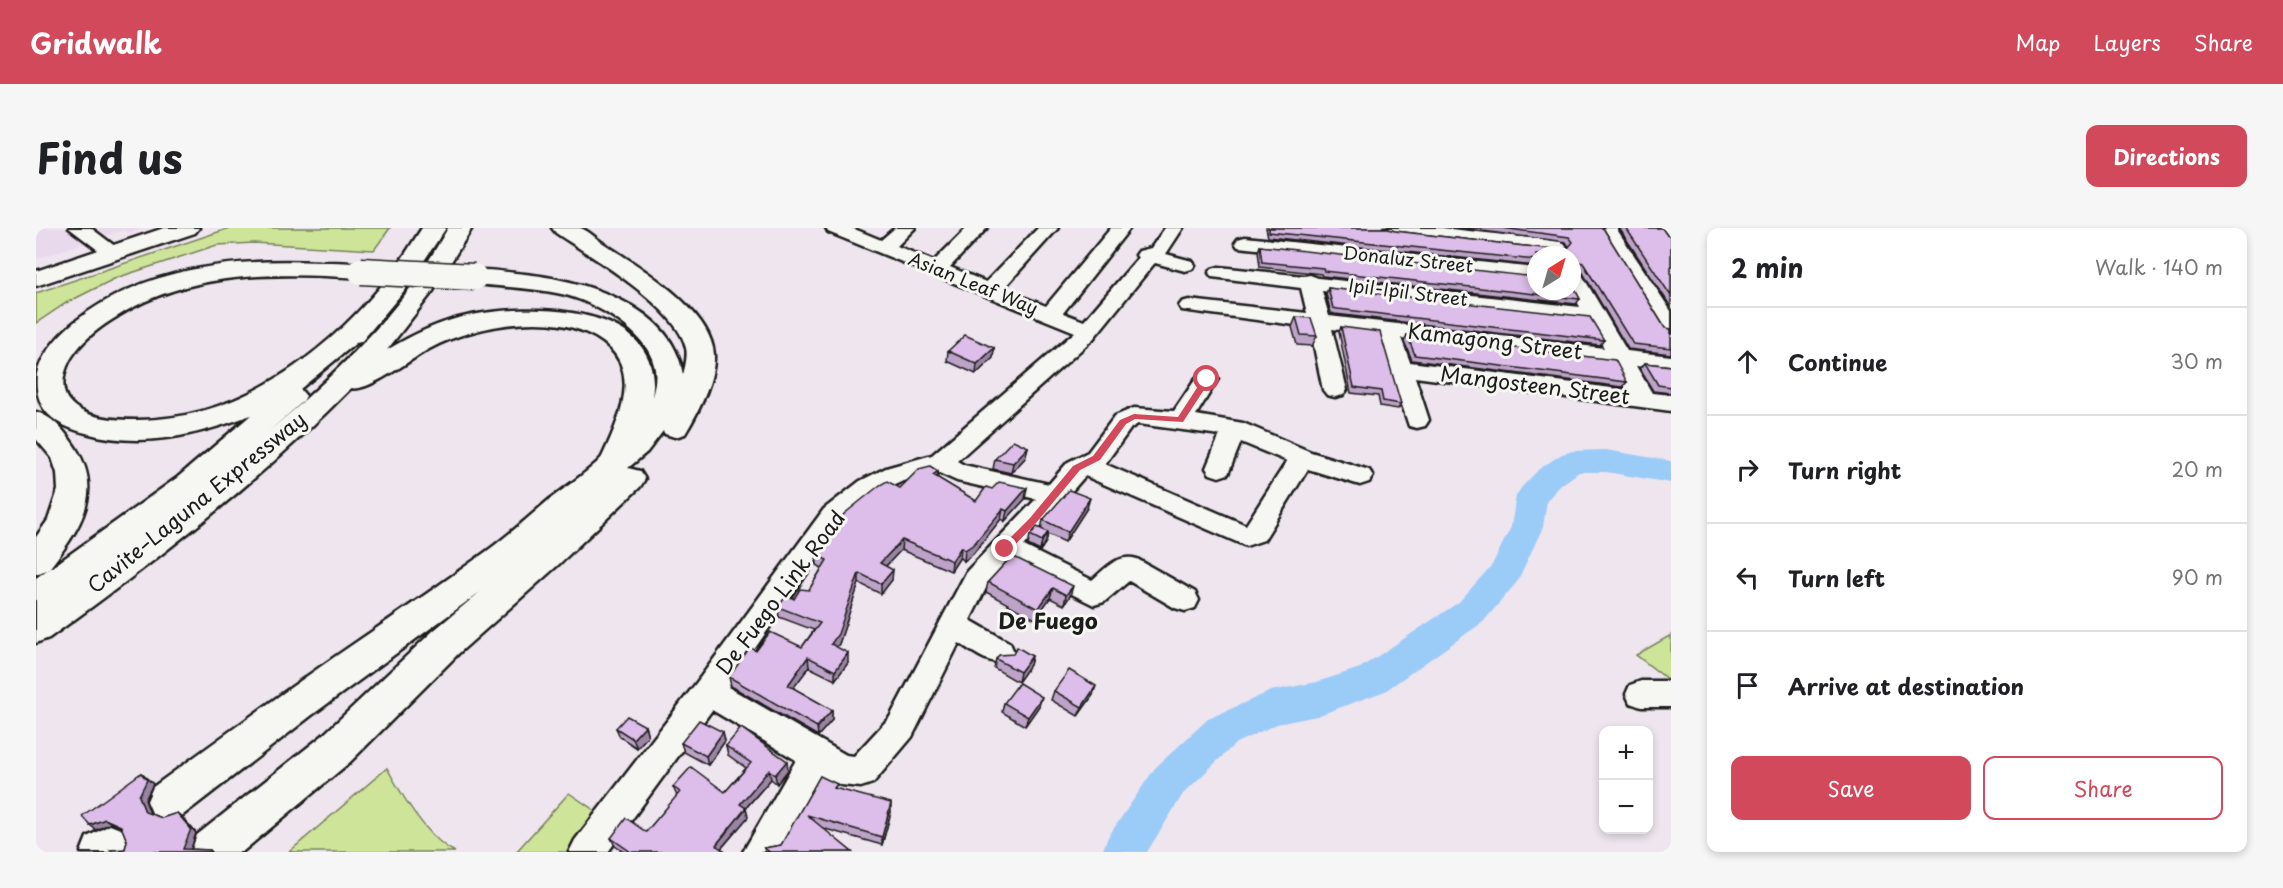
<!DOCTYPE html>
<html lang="en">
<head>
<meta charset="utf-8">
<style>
	:root { --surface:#fff; --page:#f6f6f6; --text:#202124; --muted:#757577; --line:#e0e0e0; --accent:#d1495b }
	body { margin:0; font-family:"Playpen Sans",sans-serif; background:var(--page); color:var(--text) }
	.controls { position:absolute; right:18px; bottom:18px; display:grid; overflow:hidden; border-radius:12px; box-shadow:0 3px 9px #0003 }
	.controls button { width:54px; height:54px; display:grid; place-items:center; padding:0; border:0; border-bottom:2px solid var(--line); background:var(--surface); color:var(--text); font:30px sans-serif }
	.compass { position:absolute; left:1491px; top:18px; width:54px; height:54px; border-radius:50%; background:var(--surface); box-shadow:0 3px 9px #0003; rotate:37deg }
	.stop { position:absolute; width:18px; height:18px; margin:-14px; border:4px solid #d1495b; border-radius:50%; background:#fff }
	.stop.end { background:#d1495b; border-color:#fff; box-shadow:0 2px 6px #0008 }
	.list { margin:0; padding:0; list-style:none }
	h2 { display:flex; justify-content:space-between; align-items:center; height:78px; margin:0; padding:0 24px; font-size:26px }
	h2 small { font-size:20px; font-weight:400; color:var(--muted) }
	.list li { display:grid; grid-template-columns:39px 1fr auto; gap:18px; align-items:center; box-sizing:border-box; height:108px; padding:0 24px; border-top:2px solid var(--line) }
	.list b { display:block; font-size:22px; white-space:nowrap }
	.list em { font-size:20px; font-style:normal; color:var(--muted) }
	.actions { display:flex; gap:12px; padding:18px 24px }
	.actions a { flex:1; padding:14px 0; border:2px solid var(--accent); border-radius:12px; text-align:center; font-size:21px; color:var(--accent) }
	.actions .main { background:var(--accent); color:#fff }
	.icon { flex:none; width:33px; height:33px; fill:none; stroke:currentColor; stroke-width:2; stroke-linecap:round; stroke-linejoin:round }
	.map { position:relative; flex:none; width:1635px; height:624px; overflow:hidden; border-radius:12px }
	header { display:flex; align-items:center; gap:36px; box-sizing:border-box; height:84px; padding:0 30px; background:var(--accent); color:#fff }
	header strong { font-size:28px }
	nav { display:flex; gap:33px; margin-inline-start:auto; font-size:21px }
	.intro { display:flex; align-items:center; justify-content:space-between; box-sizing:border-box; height:144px; padding:0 36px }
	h1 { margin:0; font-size:42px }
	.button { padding:15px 27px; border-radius:12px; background:var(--accent); color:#fff; font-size:21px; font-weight:700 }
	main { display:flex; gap:36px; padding:0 36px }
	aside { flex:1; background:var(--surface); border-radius:12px; box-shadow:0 3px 9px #0003 }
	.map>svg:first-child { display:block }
	.built { fill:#e9d9ed }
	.green { fill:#cde499; stroke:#74805a; stroke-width:1.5 }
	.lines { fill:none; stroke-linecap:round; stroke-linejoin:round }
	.river { fill:#9bccf7; fill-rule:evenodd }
	.minor-casing { stroke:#1c1c1c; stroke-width:5 }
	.major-casing { stroke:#1c1c1c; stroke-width:5 }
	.highway-casing { stroke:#1c1c1c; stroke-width:5 }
	.minor { fill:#f6f6f2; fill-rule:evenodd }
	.major { fill:#f6f6f2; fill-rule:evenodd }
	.highway { fill:#f6f6f2; fill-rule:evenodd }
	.highway-bridge-casing { stroke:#1c1c1c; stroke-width:29; stroke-linecap:butt }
	.highway-bridge { stroke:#f6f6f2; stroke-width:26 }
	.wall { fill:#bea3c8; stroke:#1c1c1c; stroke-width:1.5 }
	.shaded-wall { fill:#9b84a3; stroke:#1c1c1c; stroke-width:1.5 }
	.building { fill:#ddbde9; stroke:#1c1c1c; stroke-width:1.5 }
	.route { fill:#d1495b }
	.labels { text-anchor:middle; stroke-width:6; stroke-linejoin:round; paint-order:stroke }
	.far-street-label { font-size:18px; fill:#1c1c1c; stroke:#f6f6f2 }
	.street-label { font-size:21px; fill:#1c1c1c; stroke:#f6f6f2 }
	.neighbourhood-label { font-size:22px; font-weight:bold; fill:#1c1c1c; stroke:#f6f6f2 }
</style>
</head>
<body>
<header>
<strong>Gridwalk</strong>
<nav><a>Map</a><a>Layers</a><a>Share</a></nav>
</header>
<div class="intro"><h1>Find us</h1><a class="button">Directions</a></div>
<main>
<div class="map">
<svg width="1635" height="624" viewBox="0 0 1635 624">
	<rect width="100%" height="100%" fill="#eee5ef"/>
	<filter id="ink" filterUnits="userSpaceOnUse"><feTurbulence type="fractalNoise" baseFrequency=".0167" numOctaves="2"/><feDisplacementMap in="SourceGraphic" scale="12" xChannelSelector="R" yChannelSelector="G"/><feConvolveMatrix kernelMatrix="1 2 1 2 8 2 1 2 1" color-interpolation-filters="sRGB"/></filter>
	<g filter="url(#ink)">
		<!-- built -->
		<path class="built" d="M0,0H109L93,5L88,2L0,31Z"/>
		<!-- green -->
		<g class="green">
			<path d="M194,0H354L338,22L218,15L181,17L80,50L30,75L0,95V65Z"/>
			<path d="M1635,407V454L1600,427Z"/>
			<path d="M351,540C365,566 392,611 419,624H253Z"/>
			<path d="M533,565L571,591L543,624H480Z"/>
		</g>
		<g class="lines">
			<!-- river -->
			<path class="river" d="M1570,222L1635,233V255L1570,244H1543L1525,257L1511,272L1507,299L1481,354L1447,394L1349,463L1281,488L1241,496L1200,515L1147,566L1111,624H1066L1072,609L1119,540L1172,491L1235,463L1281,454L1324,440L1423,374L1456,337L1475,299L1480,268L1485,260L1503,241L1526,226L1537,223Z"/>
			<!-- minor casing -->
			<g class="minor-casing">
				<g id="minor">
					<path d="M33,0H55L88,25L85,29H71Z"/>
					<path d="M790,0H816L845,12L859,0H879L861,18L898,33L931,0H951L914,39L950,54L1002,0H1022L967,61L1010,78L1075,0H1094L1027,85L1048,93L1102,30L1100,27L1103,23L1115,20L1129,0H1147L1130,26L1156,33L1159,37L1156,41L1149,43L1119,35L1117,37L1057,111L921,233L928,237L1013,256L1032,234L1052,224L1079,188L1098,180L1138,183L1163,146L1171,144L1179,146L1182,151L1160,187L1207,195L1275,224L1333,242L1337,248L1333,254L1324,257L1272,241L1228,312L1210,318L1049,248L988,318L1056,352C1070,340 1082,325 1101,331L1159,364L1163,372L1159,380L1149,383L1139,380L1093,353L1068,374L1058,377L973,335L951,358L934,392L974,415L978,424L974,433C955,439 939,425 923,415L876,509L837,555L825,559L805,557L786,549L744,624H707L760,532L676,482L572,624H533L539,612L661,454L788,281L824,253L850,240L896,227L1039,104L792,4ZM1102,196L1184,207L1170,240L1174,246L1183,249L1192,246L1205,214L1251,233L1210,297L1069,236L1095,200ZM901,244L921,253L1000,271L931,343L854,489L818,528L810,527L692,459L806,295L842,265L867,253Z"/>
					<path d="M1348,0H1406L1521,13L1528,15L1531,19L1528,23L1521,25L1357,6L1350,4Z"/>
					<path d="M1562,0H1580L1635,83V105L1627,104Z"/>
					<path d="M1621,0H1635V12L1628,10Z"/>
					<path d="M1209,9L1500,40V52L1202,19L1199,15L1202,11Z"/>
					<path d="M1183,39L1268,48L1274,47L1282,50L1544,79L1536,63V40L1543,42L1591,123L1635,128V142L1600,138L1616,165L1635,167V183L1379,149L1393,192L1389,198L1381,200L1373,198L1343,107L1296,101L1311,162L1307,167L1299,169L1291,167L1287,162L1274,99L1146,82L1143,78L1146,74L1153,72L1271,85L1265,60L1176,49L1173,45L1176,41ZM1286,63L1552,92L1568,120L1293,88ZM1365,110L1576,135L1591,162L1374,134Z"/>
					<path d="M1605,453H1635V479H1605L1594,475L1590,466L1594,457Z"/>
				</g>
			</g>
			<!-- major casing -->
			<g class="major-casing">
				<path id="major" d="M128,0H163L159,5L0,58V43Z"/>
			</g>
			<!-- highway casing -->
			<g class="highway-casing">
				<g id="highway">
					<path d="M386,0H410L367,64L325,114L320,115L264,161L270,168L266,175L233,203C286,158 336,111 378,55C391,37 401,18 412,0H436L397,63L351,122C376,107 402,94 431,88C490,75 631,74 616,169C619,158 621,148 618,137C611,104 560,75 530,67C500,60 469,59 438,56L429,54L426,49L429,44C445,40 463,43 479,45C540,50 637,75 647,147C649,139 652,128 650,120C642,79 554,28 520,5L516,0C524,0 536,0 544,0C552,2 560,11 567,15C601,37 669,78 677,120C683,145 662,185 649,206L639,209L629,206L627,203L611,224L592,240L604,243L609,251L604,259L522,337L423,425L314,534L206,624H155L161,607L286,508L397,403L444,364L276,487L147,587L132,592L117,587L111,573L117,559C161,527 205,495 250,463C316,416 385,371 451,323C473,307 493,289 514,271C524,264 562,236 566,229C588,182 610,130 549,104C505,85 435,99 395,120C377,129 332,165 315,160C223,253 119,334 13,410L0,415V350L11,342L0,346V309L12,292L22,262L21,245L16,230L0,211V184C15,188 26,200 35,213C71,262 45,300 12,342L142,249L215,187C163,207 106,221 50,205C34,201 18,195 8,181C1,170 0,159 1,146C6,125 24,105 41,92C109,39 200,30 284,34C300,34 318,34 334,38L337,43L334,48L325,50C241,45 156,42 82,88C65,98 46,112 35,130C28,142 23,161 33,173C48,191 79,192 101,192C201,192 286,129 347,56C362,39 374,18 386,0Z"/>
					<path d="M74,597L89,603L95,618L93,624H45L51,609Z"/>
				</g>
			</g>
			<!-- minor -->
			<use href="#minor" class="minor"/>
			<!-- major -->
			<use href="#major" class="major"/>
			<!-- highway -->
			<use href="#highway" class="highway"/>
			<!-- highway-bridge casing -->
			<g class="highway-bridge-casing">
				<path id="highway-bridge" d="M325,43L438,49"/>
			</g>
			<!-- highway-bridge -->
			<use href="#highway-bridge" class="highway-bridge"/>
		</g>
		<!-- wall -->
		<g class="wall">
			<path d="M1230,0H1351L1352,1L1359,3L1524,22L1532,20L1533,19L1530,14L1424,0H1567L1629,100L1635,101V126L1592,121L1544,40L1537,38V58L1544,71L1540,76L1286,48L1285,46L1224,39L1222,23L1224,18L1536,63L1500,27V38L1232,9Z"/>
			<path d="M1583,0H1626L1630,6L1635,8V79Z"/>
			<path d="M1292,60L1568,112L1564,117L1299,86L1295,85L1290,66Z"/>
			<path d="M1260,89L1281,108L1276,118L1261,117L1256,99Z"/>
			<path d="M1305,99L1365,176L1362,181L1344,178L1342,168L1315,165L1303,104Z"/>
			<path d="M1371,107L1591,154L1587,159L1376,132L1368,113Z"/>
			<path d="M958,120L957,130L940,146L911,133L912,123Z"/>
			<path d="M1609,135L1635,138V165L1617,163L1604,141Z"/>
			<path d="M992,219L989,230L975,245L957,241L959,231Z"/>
			<path d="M902,243V250L940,273L956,261L989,271L969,293L965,291L937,326L928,333L924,329L915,343L865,322L850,338L856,352L845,366L823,355L803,416L800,419L812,435L799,452L773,439L757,460L796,482V492L782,508L695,458L693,449L720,423L766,419L778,402L743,389L742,379L773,362L786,340L781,337L780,327L801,302V296L864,260Z"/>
			<path d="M1051,280L1029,314L1012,306L1010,314L1004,323L992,317L994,307L1005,301L1007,292Z"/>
			<path d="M976,328L1034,368L1028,377L1014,370L999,391L950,364L952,354Z"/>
			<path d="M996,428L994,437L982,454L958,440L960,431Z"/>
			<path d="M1018,463L1057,467L1042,488L1015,472Z"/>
			<path d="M968,475L1003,478L989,498L966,484Z"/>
			<path d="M609,498L612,508L601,520L584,509L580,500Z"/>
			<path d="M687,504L689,513L672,537L648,524L645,515Z"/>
			<path d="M690,518L752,542L741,556L735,551L710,580L712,589L685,621L689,624H588L579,618L575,610L610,604L641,568L637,559L689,564L710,540L692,527Z"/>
			<path d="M105,545L117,556L109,572L114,586L126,590L141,585L147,590L160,605L154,621L174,622L176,624H76L89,621L91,613L86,600L75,595L60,602Z"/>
			<path d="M784,548L801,561L855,584L846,617L786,600L816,624H729L728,620L745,617Z"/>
		</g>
		<!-- shaded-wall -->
		<g class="shaded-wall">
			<path d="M958,120L957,130L940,146L941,136Z"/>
			<path d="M992,219L989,230L975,245L977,235Z"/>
			<path d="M902,243L901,253L897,247Z"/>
			<path d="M991,260L989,271L969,293L971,283Z"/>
			<path d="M1054,270L1051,280L1029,314L1032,304Z"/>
			<path d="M967,281L965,291L937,326L928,333L929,322Z"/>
			<path d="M1012,304L1010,314L1004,323L1006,313Z"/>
			<path d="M866,312L865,322L843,345L844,335Z"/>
			<path d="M925,319L924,329L915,343L916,333Z"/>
			<path d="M857,342L856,352L845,366V356Z"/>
			<path d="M823,345V355L803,416L795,426V416Z"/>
			<path d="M1037,358L1034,368L1028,377L1030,367Z"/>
			<path d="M1017,360L1014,370L999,391L1002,381Z"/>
			<path d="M812,425V435L799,452V443Z"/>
			<path d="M996,428L994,437L982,454L984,444Z"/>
			<path d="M772,429L773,439L753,466L752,457Z"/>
			<path d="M1060,458L1057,467L1042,488L1046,479Z"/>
			<path d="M1006,469L1003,478L989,498L992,489Z"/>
			<path d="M796,482V492L782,508L781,499Z"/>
			<path d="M609,498L612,508L601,520L597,511Z"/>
			<path d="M687,504L689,513L672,537L670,528Z"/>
			<path d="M751,533L752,542L741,556L739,547Z"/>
			<path d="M733,542L735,551L706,584L704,576Z"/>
			<path d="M105,545L117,556L109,572L115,588L109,584L103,568Z"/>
			<path d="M855,575V584L846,617V609Z"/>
			<path d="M710,580L712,589L682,624L680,617Z"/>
			<path d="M141,585L147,590L160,605L154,624L147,621Z"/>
			<path d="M69,591L75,595L60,602L54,597Z"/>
		</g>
		<!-- building -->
		<g class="building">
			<path d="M1233,0H1351L1352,1L1359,3L1524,22L1532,20L1537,14L1533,9L1466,0H1567L1629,100L1635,101V120L1597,116L1547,35L1540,33L1537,35V58L1544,71L1288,43L1287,40L1226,34L1224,18L1500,49V63H1536V27H1500V32L1233,4Z"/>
			<path d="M1590,0H1626L1630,6L1635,8V68Z"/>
			<path d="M1292,60L1554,89L1568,112L1302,81L1297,80Z"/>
			<path d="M1260,89L1275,90L1281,108L1265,107Z"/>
			<path d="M1305,99L1344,104L1365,176L1347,173L1345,163L1318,159Z"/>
			<path d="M929,107L958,120L941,136L912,123Z"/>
			<path d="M1371,107L1579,132L1591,154L1379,127Z"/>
			<path d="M1609,135L1635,138V159L1622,157Z"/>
			<path d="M977,212L992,219L977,235L959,231Z"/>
			<path d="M894,238L902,243L897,247L940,273L950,259L956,261L963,254L991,260L971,283L967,281L938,316L929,322L925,319L916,333L866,312L844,335L857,342L845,356L823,345L802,406L795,416L812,425L799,443L772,429L752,457L796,482L781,499L693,449L714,419L720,423L734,404L766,419L784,395L742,379L751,367L758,371L764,361L773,362L791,332L780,327L805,297L801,296L808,286L844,257L851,253L864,260L883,241Z"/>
			<path d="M1033,262L1054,270L1032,304L1007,292Z"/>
			<path d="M1001,299L1012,304L1006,313L994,307Z"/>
			<path d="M976,328L1037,358L1030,367L1017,360L1002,381L952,354Z"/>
			<path d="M981,419L996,428L984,444L960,431L963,427L977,426Z"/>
			<path d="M1033,442L1060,458L1046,479L1018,463Z"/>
			<path d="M983,455L1006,469L992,489L968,475Z"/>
			<path d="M591,488L609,498L597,511L580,500Z"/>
			<path d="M663,492L687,504L670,528L645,515Z"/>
			<path d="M705,500L751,533L739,547L733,542L704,576L710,580L680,617L689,624H595L575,610L590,590L610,604L644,564L637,559L655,539L689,564L715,535L690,518Z"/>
			<path d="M105,545L111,552L103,568L109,584L126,590L141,585L155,601L147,621L174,622L175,624H76L74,622L89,621L91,613L85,598L69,591L54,597L46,588Z"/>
			<path d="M784,548L801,556L798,560L855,575L846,609L771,587L816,624H734L728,620L745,617Z"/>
		</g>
	</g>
	<!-- route -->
	<path class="route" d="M1168,149L1175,151L1147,194L1099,191L1090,196L1064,232L1044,242L1000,295L972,324H965V319L994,290L1037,238L1057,228L1084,192L1098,186L1142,189Z"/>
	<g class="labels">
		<!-- far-street labels -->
		<g class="far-street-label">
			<text transform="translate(1372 32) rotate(6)" y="6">Donaluz Street</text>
			<text transform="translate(937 56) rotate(22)" y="6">Asian Leaf Way</text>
			<text transform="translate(1372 65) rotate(7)" y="6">Ipil-Ipil Street</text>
		</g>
		<!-- street labels -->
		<g class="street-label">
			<text transform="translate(1459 114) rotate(7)" y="7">Kamagong Street</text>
			<text transform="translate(1499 158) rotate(7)" y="7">Mangosteen Street</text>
			<text transform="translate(161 275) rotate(-39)" y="7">Cavite–Laguna Expressway</text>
			<text transform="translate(745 365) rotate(-53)" y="7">De Fuego Link Road</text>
		</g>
		<!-- neighbourhood labels -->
		<g class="neighbourhood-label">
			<text x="1012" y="401">De Fuego</text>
		</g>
	</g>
</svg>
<div class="controls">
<button>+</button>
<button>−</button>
</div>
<svg class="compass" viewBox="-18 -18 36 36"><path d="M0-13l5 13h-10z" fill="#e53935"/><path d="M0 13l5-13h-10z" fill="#757577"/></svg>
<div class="stop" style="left:1171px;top:151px"></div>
<div class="stop end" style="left:969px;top:321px"></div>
</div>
<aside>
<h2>2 min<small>Walk · 140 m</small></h2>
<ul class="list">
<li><svg class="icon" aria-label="ahead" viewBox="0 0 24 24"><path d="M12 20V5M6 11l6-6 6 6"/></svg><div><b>Continue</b></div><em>30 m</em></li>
<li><svg class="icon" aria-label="right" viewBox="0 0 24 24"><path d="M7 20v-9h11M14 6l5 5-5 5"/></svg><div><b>Turn right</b></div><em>20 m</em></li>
<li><svg class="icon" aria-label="left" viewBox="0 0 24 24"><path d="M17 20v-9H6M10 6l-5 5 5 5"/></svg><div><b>Turn left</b></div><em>90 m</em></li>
<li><svg class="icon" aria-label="arrive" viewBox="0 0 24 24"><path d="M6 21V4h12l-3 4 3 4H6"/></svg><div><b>Arrive at destination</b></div></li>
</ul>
<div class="actions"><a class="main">Save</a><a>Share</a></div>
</aside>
</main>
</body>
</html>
